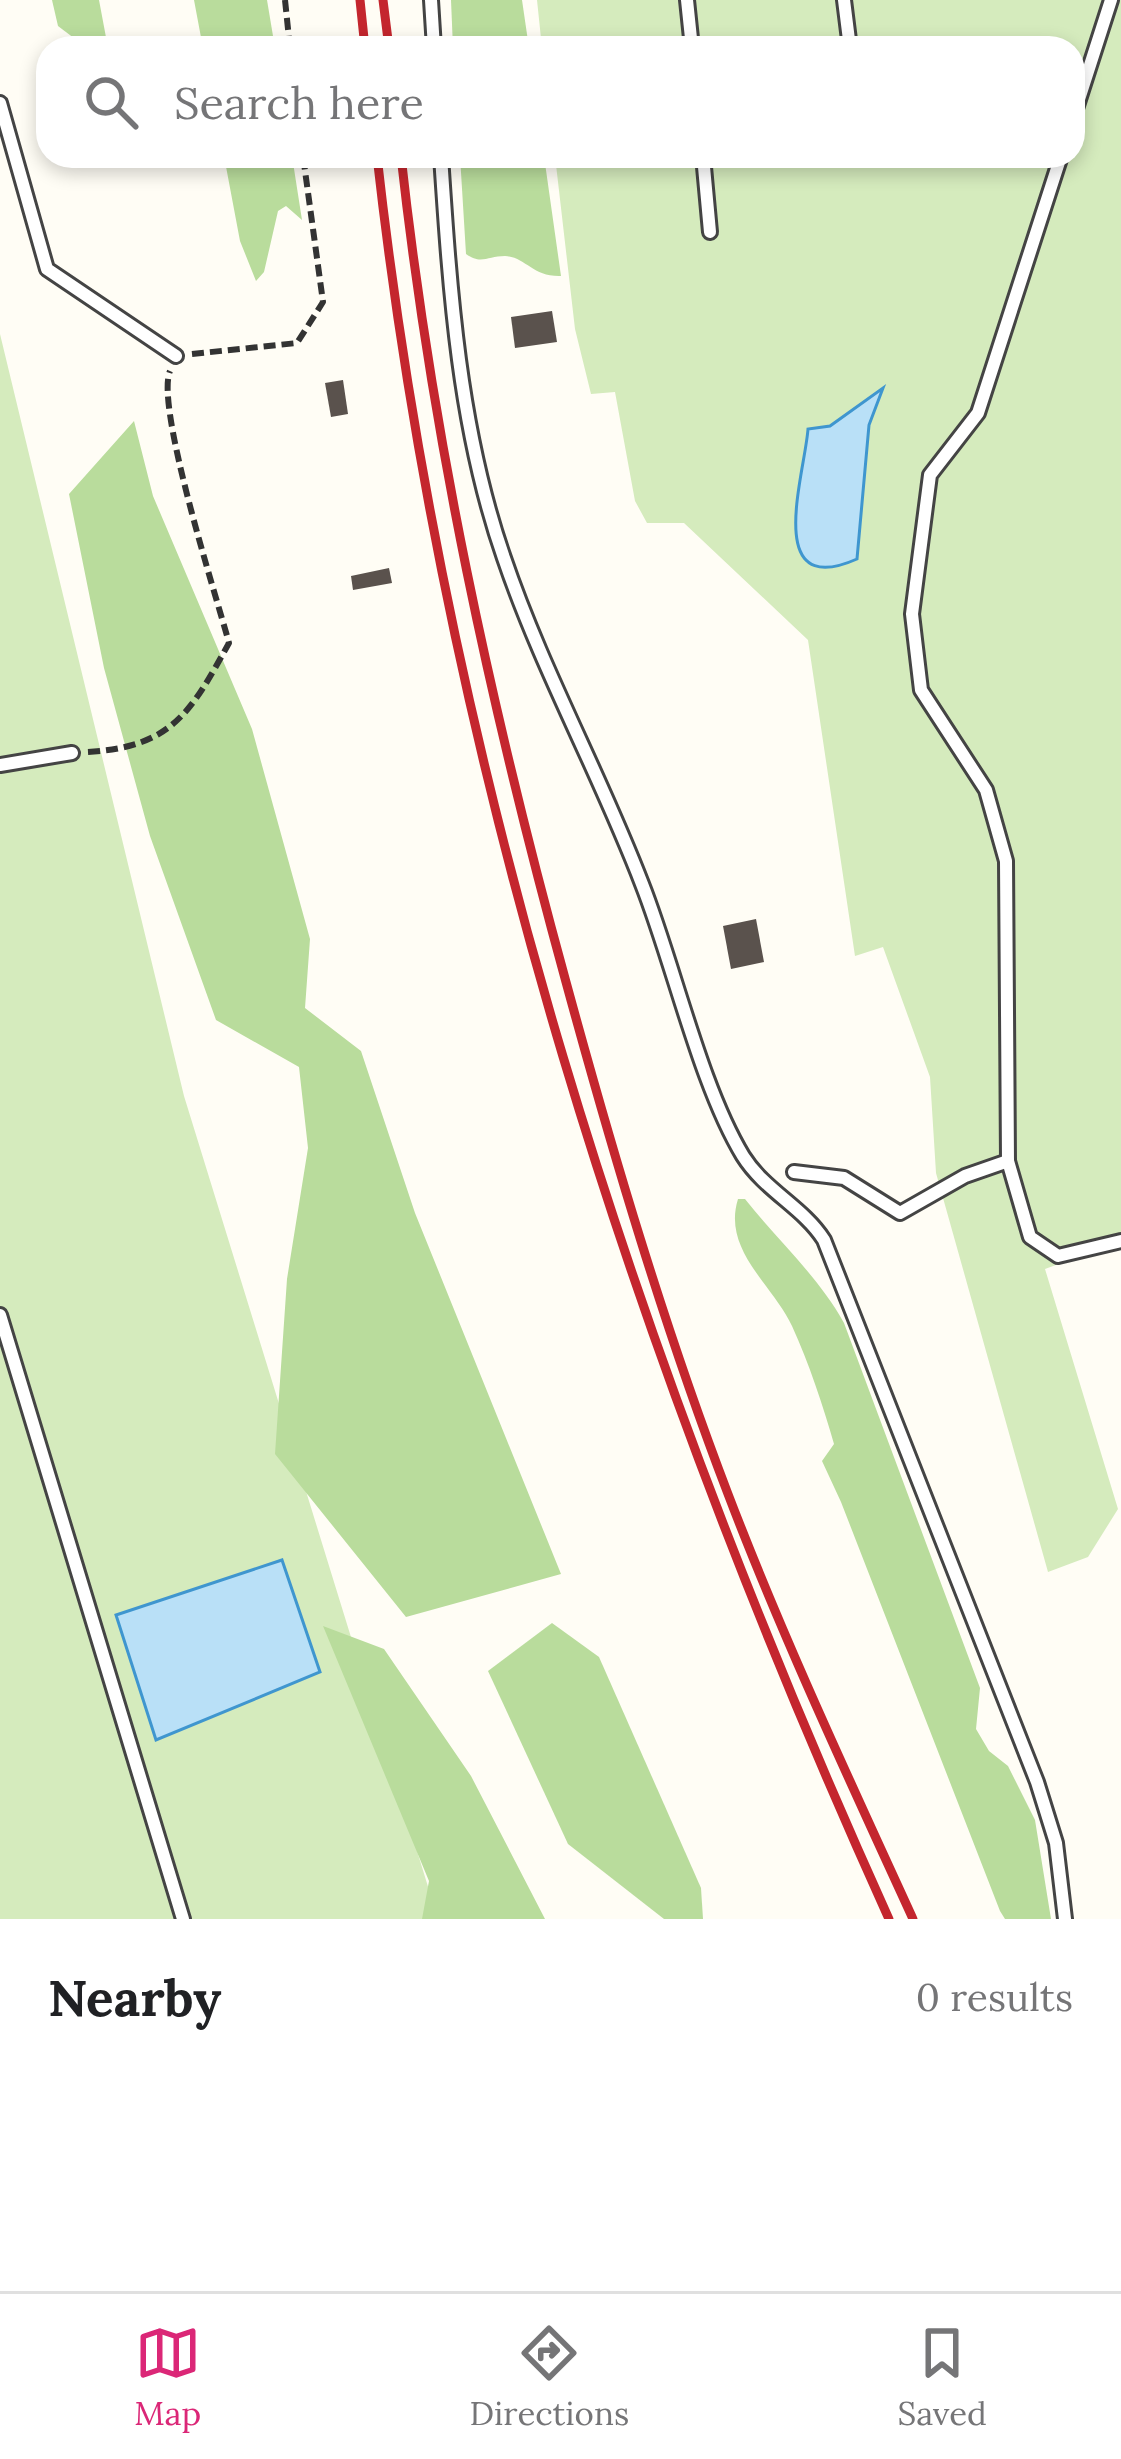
<!DOCTYPE html>
<html lang="en">
<head>
<meta charset="utf-8">
<style>
	:root { --surface:#fff; --page:#f6f6f6; --text:#202124; --muted:#757577; --line:#e0e0e0; --accent:#db2777 }
	body { margin:0; font-family:Lora,serif; background:var(--page); color:var(--text) }
	.list { margin:0; padding:0; list-style:none }
	h2 { display:flex; justify-content:space-between; align-items:center; height:156px; margin:0; padding:0 48px; font-size:51px }
	h2 small { font-size:39px; font-weight:400; color:var(--muted) }
	.icon { flex:none; width:66px; height:66px; fill:none; stroke:currentColor; stroke-width:2; stroke-linecap:round; stroke-linejoin:round }
	.map { position:relative; flex:none; width:1121px; height:1919px; overflow:hidden }
	.search { position:absolute; background:var(--surface); box-shadow:0 6px 18px #0003; left:36px; right:36px; top:36px; height:132px; display:flex; align-items:center; gap:30px; box-sizing:border-box; padding:0 42px; border-radius:36px; color:var(--muted); font-size:45px }
	.sheet { height:372px; background:var(--surface) }
	nav { display:flex; justify-content:space-around; align-items:center; box-sizing:border-box; height:168px; border-top:3px solid var(--line); background:var(--surface); font-size:33px; color:var(--muted) }
	nav a { display:grid; justify-items:center; gap:6px }
	nav .on { color:var(--accent) }
	.map>svg:first-child { display:block }
	.green { fill:#d5ebbd }
	.forest { fill:#b9dc9c }
	.water { fill:#b9e0f7; stroke:#3f96cf; stroke-width:3 }
	.building { fill:#5a524d }
	.lines { fill:none; stroke-linecap:round; stroke-linejoin:round }
	.lane-casing { stroke:#444; stroke-width:18 }
	.path { stroke:#333; stroke-width:6; stroke-dasharray:12 6; stroke-linecap:butt }
	.lane { stroke:#fff; stroke-width:12 }
	.rail { stroke:#c4262e; stroke-width:9 }
</style>
</head>
<body>
<div class="map">
<svg width="1121" height="1919" viewBox="0 0 1121 1919">
	<rect width="100%" height="100%" fill="#fffdf5"/>
	<!-- green -->
	<g class="green">
		<path d="M537,0H1121V1241L1045,1269L1118,1509L1088,1557L1048,1572L936,1173L930,1077L883,947L855,956L808,640L684,523H647L635,501L615,392L591,394L575,329L555,156H1073V48H542Z"/>
		<path d="M0,334L184,1096L438,1919H0Z"/>
	</g>
	<!-- forest -->
	<g class="forest">
		<path d="M52,0H99L108,48H87L58,26Z"/>
		<path d="M194,0H267L275,48H203Z"/>
		<path d="M451,0H522L529,48H453Z"/>
		<path d="M224,156H292L302,220L286,206L278,211L264,272L256,281L240,241Z"/>
		<path d="M460,156H544L561,276C532,277 526,257 505,256C488,256 481,265 466,254Z"/>
		<path d="M134,421L153,496L252,729L310,939L305,1008L361,1051L415,1213L561,1574L406,1617L275,1454L287,1279L308,1148L299,1067L216,1020L150,836L104,668L69,494Z"/>
		<path d="M738,1199H745C779,1242 818,1276 844,1323L980,1688L976,1729L989,1751L1008,1766L1035,1820L1051,1919H1005L1000,1911L841,1502L822,1461L834,1444C823,1406 809,1363 792,1326C773,1285 722,1250 738,1199Z"/>
		<path d="M552,1623L599,1657L701,1888L703,1919H664L568,1844L488,1671Z"/>
		<path d="M323,1626L384,1649L471,1776L545,1919H422L429,1881Z"/>
	</g>
	<!-- water -->
	<g class="water">
		<path d="M883,388L869,425L857,559C762,601 805,473 808,429L830,426Z"/>
		<path d="M282,1560L320,1672L156,1740L116,1615Z"/>
	</g>
	<!-- building -->
	<g class="building">
		<path d="M552,311L557,342L515,348L511,317Z"/>
		<path d="M343,380L348,414L331,417L325,383Z"/>
		<path d="M389,568L392,583L353,590L351,576Z"/>
		<path d="M756,919L764,962L731,969L723,926Z"/>
	</g>
	<g class="lines">
		<!-- lane casing -->
		<g class="lane-casing">
			<g id="lane">
				<path d="M431,0L434,48"/>
				<path d="M687,0L692,48"/>
				<path d="M844,0L850,48"/>
				<path d="M0,103L47,269L176,356"/>
				<path d="M1073,118L1111,0"/>
				<path d="M441,156C450,292 459,429 504,558C542,670 600,774 642,884C674,965 700,1085 743,1156C765,1191 803,1207 824,1240L1037,1782L1056,1843L1065,1919"/>
				<path d="M703,156L710,232"/>
				<path d="M0,765L72,753"/>
				<path d="M1008,1161L1030,1237L1058,1256L1121,1241"/>
				<path d="M794,1172L844,1178L900,1213L965,1176L1008,1161L1006,861L986,790L921,690L912,614L930,475L978,413L1061,156"/>
				<path d="M0,1315L183,1919"/>
			</g>
		</g>
		<!-- path -->
		<g class="path">
			<path d="M285,0L290,48"/>
			<path d="M192,354L297,343L323,302L303,156"/>
			<path d="M88,752C172,747 191,712 229,643C216,595 155,406 170,371"/>
		</g>
		<!-- lane -->
		<use href="#lane" class="lane"/>
		<!-- rail -->
		<g class="rail">
			<path d="M360,0L365,48"/>
			<path d="M383,0L389,48"/>
			<path d="M377,156C446,773 634,1355 889,1919"/>
			<path d="M401,156C432,437 491,709 566,982C613,1154 664,1327 728,1494C783,1638 849,1779 913,1919"/>
		</g>
	</g>
</svg>
<div class="search"><svg class="icon" aria-label="search" viewBox="0 0 24 24"><circle cx="10" cy="10" r="6"/><path d="M15 15l6 6"/></svg>Search here</div>
</div>
<section class="sheet">
<h2>Nearby<small>0 results</small></h2>
<ul class="list">
</ul>
</section>
<nav>
<a class="on"><svg class="icon" aria-label="map" viewBox="0 0 24 24"><path d="M3 6l6-2 6 2 6-2v14l-6 2-6-2-6 2zM9 4v14M15 6v14"/></svg>Map</a>
<a><svg class="icon" aria-label="directions" viewBox="0 0 24 24"><path d="M12 3l9 9-9 9-9-9zM9 14v-3h6M13 9l2 2-2 2"/></svg>Directions</a>
<a><svg class="icon" aria-label="saved" viewBox="0 0 24 24"><path d="M7 4h10v16l-5-4-5 4z"/></svg>Saved</a>
</nav>
</body>
</html>
